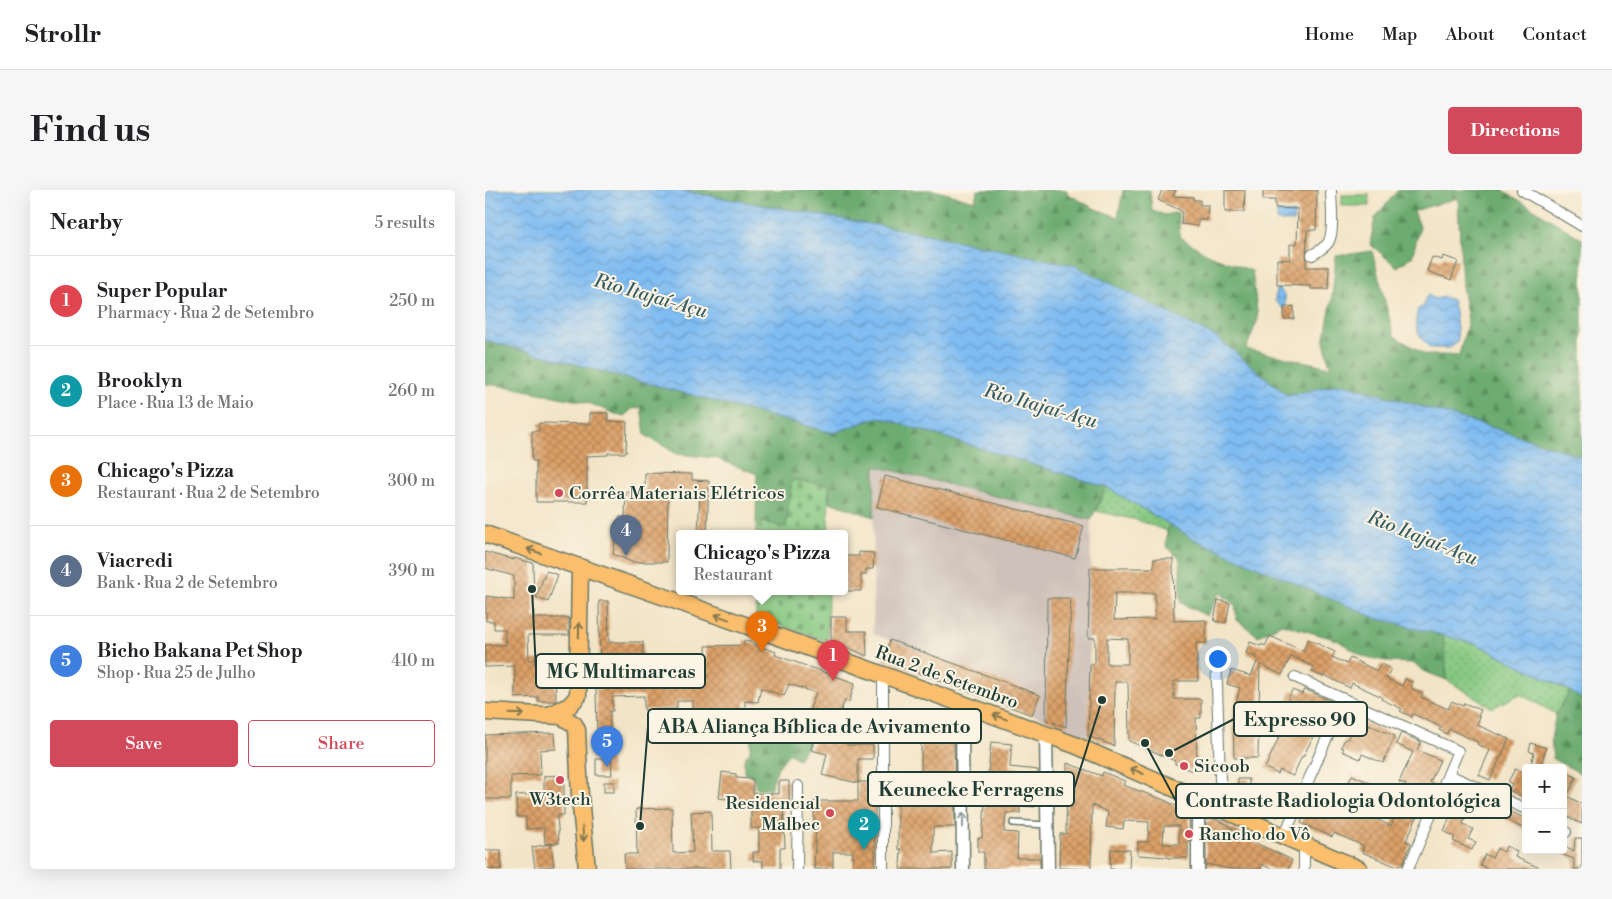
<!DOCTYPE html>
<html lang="en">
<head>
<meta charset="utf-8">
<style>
	:root { --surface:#fff; --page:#f6f6f6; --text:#202124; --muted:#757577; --line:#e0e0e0; --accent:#d1495b }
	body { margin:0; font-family:"Libre Bodoni",serif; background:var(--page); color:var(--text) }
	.controls { position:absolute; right:15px; bottom:15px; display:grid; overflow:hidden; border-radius:5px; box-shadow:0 5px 20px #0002 }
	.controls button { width:45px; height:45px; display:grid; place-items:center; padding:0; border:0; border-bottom:1px solid var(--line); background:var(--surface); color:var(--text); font:25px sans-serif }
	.you { position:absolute; left:732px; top:468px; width:18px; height:18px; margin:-12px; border:4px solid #fff; border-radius:50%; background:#1a73e8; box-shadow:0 0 0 8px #1a73e833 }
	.badge { display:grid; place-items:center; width:32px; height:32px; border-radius:50%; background:var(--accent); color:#fff; font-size:16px; font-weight:700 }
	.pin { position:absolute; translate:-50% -41px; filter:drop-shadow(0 1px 2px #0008) }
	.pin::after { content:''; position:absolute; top:26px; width:18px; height:15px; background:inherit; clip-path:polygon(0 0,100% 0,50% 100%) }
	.popup { position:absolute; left:191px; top:340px; width:172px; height:65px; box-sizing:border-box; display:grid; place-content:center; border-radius:5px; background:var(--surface); filter:drop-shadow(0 1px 4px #0005); font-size:16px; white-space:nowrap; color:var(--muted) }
	.popup b { font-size:19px; color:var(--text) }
	.popup::after { content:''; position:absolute; left:50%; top:100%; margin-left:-10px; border:10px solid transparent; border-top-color:var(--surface) }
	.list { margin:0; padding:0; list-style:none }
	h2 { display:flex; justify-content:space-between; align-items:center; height:65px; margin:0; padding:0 20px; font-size:21px }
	h2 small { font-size:16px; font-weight:400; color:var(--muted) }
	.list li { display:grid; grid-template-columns:32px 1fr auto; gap:15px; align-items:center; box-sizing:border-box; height:90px; padding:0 20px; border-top:1px solid var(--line) }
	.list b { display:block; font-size:19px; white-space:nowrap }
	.list p { margin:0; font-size:16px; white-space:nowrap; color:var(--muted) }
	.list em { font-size:16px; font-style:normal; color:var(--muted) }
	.actions { display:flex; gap:10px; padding:15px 20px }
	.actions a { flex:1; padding:11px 0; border:1px solid var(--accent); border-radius:5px; text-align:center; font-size:18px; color:var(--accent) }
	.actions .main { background:var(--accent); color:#fff }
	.map { position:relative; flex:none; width:1097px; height:679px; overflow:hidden; border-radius:5px }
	header { display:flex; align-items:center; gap:30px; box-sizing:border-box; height:70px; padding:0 25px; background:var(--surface); border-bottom:1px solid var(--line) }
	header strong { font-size:24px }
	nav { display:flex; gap:28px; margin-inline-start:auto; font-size:18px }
	.intro { display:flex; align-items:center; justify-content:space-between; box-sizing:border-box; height:120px; padding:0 30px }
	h1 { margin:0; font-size:35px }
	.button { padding:12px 22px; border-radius:5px; background:var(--accent); color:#fff; font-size:18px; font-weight:700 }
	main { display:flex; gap:30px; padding:0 30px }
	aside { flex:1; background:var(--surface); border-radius:5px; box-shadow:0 5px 20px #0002 }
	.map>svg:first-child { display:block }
	.industrial { fill:#cec1b9 }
	.grass { fill:url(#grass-dots); stroke:#52825a }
	.forest { fill:url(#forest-firs); stroke:#467452 }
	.cemetery { fill:url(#cemetery-stones); stroke:#52825a }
	.pitch { fill:#85c881; stroke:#52825a }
	.water { fill:url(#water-waves); stroke:#4f7c93 }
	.building { fill:url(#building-cross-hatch); fill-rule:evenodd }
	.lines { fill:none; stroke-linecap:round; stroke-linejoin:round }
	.service-casing { stroke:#697767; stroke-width:8 }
	.minor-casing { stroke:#697767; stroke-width:12 }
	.tertiary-casing { stroke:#697767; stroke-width:15 }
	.primary-casing { stroke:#697767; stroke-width:19 }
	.service { stroke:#fff; stroke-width:5 }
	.minor { stroke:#fff; stroke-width:10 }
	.tertiary { stroke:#fff; stroke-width:12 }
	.primary { stroke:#fabe6d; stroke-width:16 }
	.oneway { stroke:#82774e }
	.oneway2 { stroke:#8f9e9a }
	.poi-dot { fill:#d1495b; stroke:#fcf5e5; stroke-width:2 }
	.labels { text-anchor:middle; stroke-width:4; stroke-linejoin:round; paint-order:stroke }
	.poi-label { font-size:18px; fill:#1f3d34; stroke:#fcf5e5; text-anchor:start }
	.street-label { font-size:18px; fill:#1f3d34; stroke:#fcf5e5 }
	.water-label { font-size:19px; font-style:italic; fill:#375d64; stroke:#fcf5e5 }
	.leader { fill:none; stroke:#1f3d34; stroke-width:2 }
	.callout-dot { fill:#1f3d34; stroke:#fcf5e5; stroke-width:2 }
	.callout { fill:#fcf5e5; stroke:#1f3d34; stroke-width:2 }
	.callout-label { font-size:19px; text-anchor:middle; font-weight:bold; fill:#1f3d34 }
</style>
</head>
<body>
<header>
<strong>Strollr</strong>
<nav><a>Home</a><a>Map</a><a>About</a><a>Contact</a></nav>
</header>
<div class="intro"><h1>Find us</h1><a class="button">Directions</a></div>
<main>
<aside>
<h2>Nearby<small>5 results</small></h2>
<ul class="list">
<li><span class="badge" style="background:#e0444e">1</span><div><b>Super Popular</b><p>Pharmacy · Rua 2 de Setembro</p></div><em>250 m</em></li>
<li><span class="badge" style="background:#0f9aa8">2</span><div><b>Brooklyn</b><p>Place · Rua 13 de Maio</p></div><em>260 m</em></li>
<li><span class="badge" style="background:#e8710a">3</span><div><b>Chicago's Pizza</b><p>Restaurant · Rua 2 de Setembro</p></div><em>300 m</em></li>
<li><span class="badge" style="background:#5c6f8a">4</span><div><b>Viacredi</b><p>Bank · Rua 2 de Setembro</p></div><em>390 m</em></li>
<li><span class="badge" style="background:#3f7fe0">5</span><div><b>Bicho Bakana Pet Shop</b><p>Shop · Rua 25 de Julho</p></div><em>410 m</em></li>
</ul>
<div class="actions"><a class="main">Save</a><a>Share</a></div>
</aside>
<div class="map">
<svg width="1097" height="679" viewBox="0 0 1097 679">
	<defs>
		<pattern id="grass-dots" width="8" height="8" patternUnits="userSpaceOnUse" patternTransform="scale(1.25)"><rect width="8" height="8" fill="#85c881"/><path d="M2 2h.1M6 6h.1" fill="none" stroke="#6ca46a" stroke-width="1.8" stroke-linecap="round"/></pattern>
		<pattern id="forest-firs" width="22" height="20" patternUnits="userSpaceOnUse" patternTransform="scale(1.25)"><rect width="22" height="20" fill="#6cac6f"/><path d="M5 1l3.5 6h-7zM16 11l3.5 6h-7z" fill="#588d5c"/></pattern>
		<pattern id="cemetery-stones" width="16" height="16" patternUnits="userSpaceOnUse" patternTransform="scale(1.25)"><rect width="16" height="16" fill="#85c881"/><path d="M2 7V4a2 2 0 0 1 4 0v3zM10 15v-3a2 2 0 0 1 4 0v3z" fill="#6ca46a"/></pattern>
		<pattern id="water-waves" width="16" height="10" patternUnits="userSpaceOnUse" patternTransform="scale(1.25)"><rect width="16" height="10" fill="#7fbcf2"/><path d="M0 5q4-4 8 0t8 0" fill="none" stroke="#679ac5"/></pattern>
		<pattern id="building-cross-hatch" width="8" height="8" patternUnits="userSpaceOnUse" patternTransform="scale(1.25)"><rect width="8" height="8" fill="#dca067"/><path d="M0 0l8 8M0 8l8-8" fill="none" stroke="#b28456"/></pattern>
	</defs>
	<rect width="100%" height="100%" fill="#fcf5e5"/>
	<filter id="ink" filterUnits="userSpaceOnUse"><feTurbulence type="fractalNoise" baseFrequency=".02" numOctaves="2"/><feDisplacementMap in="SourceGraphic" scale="10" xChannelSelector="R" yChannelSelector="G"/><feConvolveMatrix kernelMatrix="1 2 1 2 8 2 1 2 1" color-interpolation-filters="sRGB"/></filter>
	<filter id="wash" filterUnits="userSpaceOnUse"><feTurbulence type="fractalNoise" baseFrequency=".0096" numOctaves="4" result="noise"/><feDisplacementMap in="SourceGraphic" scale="20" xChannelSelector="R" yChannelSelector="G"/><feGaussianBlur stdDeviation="1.12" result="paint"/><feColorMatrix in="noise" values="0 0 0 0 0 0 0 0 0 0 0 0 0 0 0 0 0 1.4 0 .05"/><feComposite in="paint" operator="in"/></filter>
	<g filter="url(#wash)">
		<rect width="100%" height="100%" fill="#f2e4c7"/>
		<!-- industrial -->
		<path class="industrial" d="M389,276L606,330L603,546L548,525L555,504L388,444Z"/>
		<!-- grass -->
		<g class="grass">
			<path d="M621,297L685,335L682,341L652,330L611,321Z"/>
			<path d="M958,445L992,454L1085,501L1071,524L1035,504L1007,518L962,490Z"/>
		</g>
		<!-- forest -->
		<g class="forest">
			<path d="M192,0H448L490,11L492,0H582V3L608,18L633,27L638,0H665L667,21L680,25L693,22L695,47L724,65L767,81L773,129L761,159L845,177L839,151L847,109L851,66L887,61L909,146L941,165H974L983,131L977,96L973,8L929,21L935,37L927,67L912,77L885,54L890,28L913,0H1018L1097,49V267L1002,236L856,193L803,206L731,147L436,43Z"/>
			<path d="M0,150L348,243L394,227L621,297L606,330L390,276L389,327L344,312V295L307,291L301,337L271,331L272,284L230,268L192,264L160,245L156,217L147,219L138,227L103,213L25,197L0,194Z"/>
			<path d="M685,335L711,350L890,427L958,445L962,490L938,481L928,473L905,472L877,466L852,450L797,434L773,446L752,430L750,415L735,403L722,426L696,413L695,369L681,356L682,341Z"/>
			<path d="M1085,501L1097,509V584L1068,569L1066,549L1071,524Z"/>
			<path d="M292,533L317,536L324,553L313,569L304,563L293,577L285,599L271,598L269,587L259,583V570L265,561L266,548L275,543L283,545L292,539Z"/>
		</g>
		<!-- cemetery -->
		<g class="cemetery">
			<path d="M307,290L344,295L343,343H271V331L301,337Z"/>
			<path d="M271,401H343L342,451L271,427Z"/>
		</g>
		<!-- pitch -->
		<rect class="pitch" x="857" y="5" width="27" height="11"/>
		<!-- water -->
		<g class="water">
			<path d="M0,0H192L436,43L591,76L731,147L803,206L856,193L1002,236L1097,267V509L1085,501L992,454L890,428L711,350L621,297L394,227L348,243L0,150Z"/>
			<path d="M792,22L809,23V32L792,31Z"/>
			<path d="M794,99L800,106V116L798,119L790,111L791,100Z"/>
			<path d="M943,105L950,109L959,107L967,110L970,121L973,150L965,158H945C932,144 928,138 933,119L939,116L940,109Z"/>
		</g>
		<g id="blocks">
			<!-- building -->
			<g class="building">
				<path d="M677,0H691L688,6L708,7V10H715V15H723L722,30H713V36L696,34L697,21L673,10Z"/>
				<path d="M740,0H760L759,22H740Z"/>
				<path d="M778,0H832L831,40H822L821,77H844L843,99H826V96L792,95V69L805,70V54H812L813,19L790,18V10H778Z"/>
				<path d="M958,66L973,71L966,90L942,81L947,67L957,70Z"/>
				<path d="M809,116V129H799V117Z"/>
				<path d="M105,223H123V231L142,232L141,263H123V265L102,266V312H51V271H47V241H54V233L105,234Z"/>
				<path d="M160,283L207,284V290L224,291L222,343H213L215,301H183L182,372H147L128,364L134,327H140L141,302H160Z"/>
				<path d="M400,286L599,336L590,368L392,317Z"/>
				<path d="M0,362L29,370V368L48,373L49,428H84V445H43L44,470L76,469L77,478H70L71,511H53V507L30,508V476L0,477V455H20V439H9V431H1V406L29,410V386L0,378Z"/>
				<path d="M374,362L389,363L388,379H381V385H376V401H360V366H374Z"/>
				<path d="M669,369H688L689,431L721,430V453H711L713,491H689V509H716V528H711L712,575L707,581L690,574V571L644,551L643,492H630L629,556L603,546L605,474H610V448H603L605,378H669ZM630,403H670V429L629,430ZM622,448L643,449V474H622Z"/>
				<path d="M61,381L73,385L63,412L51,407Z"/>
				<path d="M562,408H586L581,537L561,530Z"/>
				<path d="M733,410L745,413L741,433L729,431Z"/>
				<path d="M114,411H123L124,452H158V474H168V490L222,488L221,456L259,455V450L291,462L290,465L370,493L364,512L360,510L352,531L324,521L331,503L304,494L299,506L276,498L273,512L260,511V522L208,523V511H192V519L159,520V506L127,507L128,521H125V543L112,544L111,499H115Z"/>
				<path d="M346,427H362V441H381L382,466L346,450Z"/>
				<path d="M785,446L818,461L823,449L850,462L847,467L862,474L865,468L892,481L896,474L906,479L901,488L917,496L920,489L928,492L926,498L938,504L936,507L963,519L967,511L978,516L979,513L996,520L993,526L995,527L992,535L1024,549L1005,590L994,585L1005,560L992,554L993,552L964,539L962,544L954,540L956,537L928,524L927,527L915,521L917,519L896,509L897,507L867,493L865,498L839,485L838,487L827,482L829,477L806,466L797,485L775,474L773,568H749L748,524L755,498L742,494L746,480L766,486L773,470L770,468L771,467L761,463L765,452L776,456L777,454L780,456Z"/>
				<path d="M405,450L555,505L547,525L398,470Z"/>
				<path d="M819,499L846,511L818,567L817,566L808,586L795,580L793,584L780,578L807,518L800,516L807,500L817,504Z"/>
				<path d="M436,519L469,531L470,637H448V663L467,662V679H415L416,659H413V609H411V595H436V546H406V531H436Z"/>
				<path d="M873,530L910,546L898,573L877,564L875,569L857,561L859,558L856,557L860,549L862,550L865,544H866Z"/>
				<path d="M70,543L71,559L55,560L56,585L26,586V609H0V545Z"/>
				<path d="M916,543L936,552L932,560L955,570L945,592L951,595L947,605L943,603L921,651L926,653L918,674L910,676L877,662L879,656L849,643L847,647L816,633L829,602L855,613L867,585L892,596L889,604L898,608L889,628L906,636L912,622L909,620L921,594L914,592L928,562L911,554Z"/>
				<path d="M330,544L362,552V555H388V569H373V593L337,585L342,564L326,560Z"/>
				<path d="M506,552L527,554L525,577L553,580L550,617L535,616V623H521L519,642L533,643L532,668H555V679H499V662H493V648H497Z"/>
				<path d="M1046,553L1061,558L1055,578H1045L1049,563L1044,561Z"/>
				<path d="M111,569H126L127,585H111Z"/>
				<path d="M582,573L617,586L618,582L640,591L638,595L679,610L704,622L705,651H703V668H683V667L653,665V652H663L664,632L639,631L638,639L621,637L623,622L607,615L606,679L574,678L575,644H581ZM679,636H694V654H678Z"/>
				<path d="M1030,579L1041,584V609L1024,600L1027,594L1023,592Z"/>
				<path d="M1078,581L1091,587L1082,606L1097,614V634L1078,625Z"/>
				<path d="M237,582L251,584V588L268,589V603L294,604V591H304V613L298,612L300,658H295V679H278V671H268V662H274V638H266V612L234,608Z"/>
				<path d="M79,585V625H72L74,653L60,654L59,638L41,639V627H32L31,605L59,604V586Z"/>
				<path d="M753,589H764V605H785L787,600L802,606L793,627L764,615V619L749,612V594H753Z"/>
				<rect x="119" y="592" width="10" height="10"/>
				<path d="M373,592H390V679H368V662H348V679H329L331,634H329V611H373Z"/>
				<path d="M187,618L188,663L208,662L206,622L226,621L227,661H245L246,679H140L139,664H152L151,619Z"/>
				<path d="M1024,621L1041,629V640L1020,629Z"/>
				<path d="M967,622L980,628L978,634L988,639L983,649L991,652L987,660L968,651L970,647L959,641Z"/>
				<path d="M728,628L744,635V637L758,644V647L807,670L803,679H787L776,674V679H745L721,674V633L725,629Z"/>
				<path d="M1090,648H1097V679H1089V669L1076,664L1080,656L1089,661Z"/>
				<path d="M66,654L69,676L50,678L47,657Z"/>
				<path d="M1021,656L1032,661L1030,667L1057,679H1003L995,675L1000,664L1007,668L1012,658L1019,662Z"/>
				<path d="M626,659L645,660L644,679H625Z"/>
				<rect x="0" y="660" width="16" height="19"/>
			</g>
		</g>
	</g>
	<g filter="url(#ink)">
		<use href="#blocks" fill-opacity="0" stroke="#697767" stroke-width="1"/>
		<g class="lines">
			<!-- service casing -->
			<g class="service-casing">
				<path id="service" d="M528,633L562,635"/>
			</g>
			<!-- minor casing -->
			<g class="minor-casing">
				<g id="minor">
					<path d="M1037,0L1097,36"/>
					<path d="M827,65C832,62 839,58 843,53C850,43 846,13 846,0"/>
					<path d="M731,464L736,619"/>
					<path d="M398,485V679"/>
					<path d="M810,487L973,561L923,679"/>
					<path d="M964,585L1041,619"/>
					<path d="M1078,641L1081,642"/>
					<path d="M799,646L859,509"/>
					<path d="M819,655V679"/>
					<path d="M312,679L313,596"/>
				</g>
			</g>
			<!-- tertiary casing -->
			<g class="tertiary-casing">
				<g id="tertiary">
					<path d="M477,514L478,679"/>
					<path d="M561,544L563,679"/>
					<path d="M713,608V679"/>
				</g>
			</g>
			<!-- primary casing -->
			<g class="primary-casing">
				<g id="primary">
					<path d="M0,344L300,449L590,555L874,679"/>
					<path d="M0,522L76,526L89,534L92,540L95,607L102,679"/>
					<path d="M64,525L84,516L93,506L95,377"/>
				</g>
			</g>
			<!-- service -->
			<use href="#service" class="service"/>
			<!-- minor -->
			<use href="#minor" class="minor"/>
			<!-- tertiary -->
			<use href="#tertiary" class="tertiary"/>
			<!-- primary -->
			<use href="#primary" class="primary"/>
		</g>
		<!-- one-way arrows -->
		<defs><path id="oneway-shaft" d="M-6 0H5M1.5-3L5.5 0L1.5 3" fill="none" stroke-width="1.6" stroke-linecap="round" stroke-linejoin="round" transform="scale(1.25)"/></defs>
		<g class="oneway">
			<use href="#oneway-shaft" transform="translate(49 361) rotate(-161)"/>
			<use href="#oneway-shaft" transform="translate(237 427) rotate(-160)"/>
			<use href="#oneway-shaft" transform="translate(94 440) rotate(-89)"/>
			<use href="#oneway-shaft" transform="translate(32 524) rotate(2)"/>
			<use href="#oneway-shaft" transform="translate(515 527) rotate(-160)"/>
			<use href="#oneway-shaft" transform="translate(652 581) rotate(-156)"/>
			<use href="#oneway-shaft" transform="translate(98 644) rotate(85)"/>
		</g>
		<use class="oneway2" href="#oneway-shaft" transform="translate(478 630) rotate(-90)"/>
	</g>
	<!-- markers -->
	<g class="poi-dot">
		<circle cx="74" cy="303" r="5"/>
		<circle cx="699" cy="576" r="5"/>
		<circle cx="75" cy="590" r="5"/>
		<circle cx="345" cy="623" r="5"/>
		<circle cx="704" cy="644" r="5"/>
	</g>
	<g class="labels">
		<!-- poi labels -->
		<g class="poi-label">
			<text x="84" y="309">Corrêa Materiais Elétricos</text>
			<text x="709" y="582">Sicoob</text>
			<text x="75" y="615" text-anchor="middle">W3tech</text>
			<text x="335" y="619" text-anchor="end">Residencial<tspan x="335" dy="21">Malbec</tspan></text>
			<text x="714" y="650">Rancho do Vô</text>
		</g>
		<!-- street labels -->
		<g class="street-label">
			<text transform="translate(462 487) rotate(20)" y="6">Rua 2 de Setembro</text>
		</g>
		<!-- water labels -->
		<g class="water-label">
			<text transform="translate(166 105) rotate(16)" y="7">Rio Itajaí-Açu</text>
			<text transform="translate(556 215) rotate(16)" y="7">Rio Itajaí-Açu</text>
			<text transform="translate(938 347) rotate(22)" y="7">Rio Itajaí-Açu</text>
		</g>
	</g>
	<!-- callouts -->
	<path class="leader" d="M47 399L51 481M684 563L749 529M155 636L163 536M617 510L589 599M660 553L691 611"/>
	<g class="callout-dot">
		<circle cx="47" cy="399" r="5"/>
		<circle cx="684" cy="563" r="5"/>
		<circle cx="155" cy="636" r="5"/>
		<circle cx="617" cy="510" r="5"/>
		<circle cx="660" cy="553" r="5"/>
	</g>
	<g class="callout">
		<rect x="51" y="464" width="169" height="34" rx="5"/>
		<rect x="749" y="512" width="133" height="34" rx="5"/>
		<rect x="163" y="519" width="333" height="34" rx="5"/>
		<rect x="383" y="582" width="206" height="34" rx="5"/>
		<rect x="691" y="594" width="335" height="34" rx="5"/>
	</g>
	<g class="callout-label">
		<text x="136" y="488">MG Multimarcas</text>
		<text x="815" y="536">Expresso 90</text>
		<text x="329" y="543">ABA Aliança Bíblica de Avivamento</text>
		<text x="486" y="606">Keunecke Ferragens</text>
		<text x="858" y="617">Contraste Radiologia Odontológica</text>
	</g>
</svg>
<div class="controls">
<button>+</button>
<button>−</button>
</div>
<div class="you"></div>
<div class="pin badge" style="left:348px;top:491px;background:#e0444e">1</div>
<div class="pin badge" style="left:379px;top:660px;background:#0f9aa8">2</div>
<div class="pin badge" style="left:277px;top:462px;background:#e8710a">3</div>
<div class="popup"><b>Chicago's Pizza</b>Restaurant</div>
<div class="pin badge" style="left:141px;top:366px;background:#5c6f8a">4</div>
<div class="pin badge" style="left:122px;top:577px;background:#3f7fe0">5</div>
</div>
</main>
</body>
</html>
